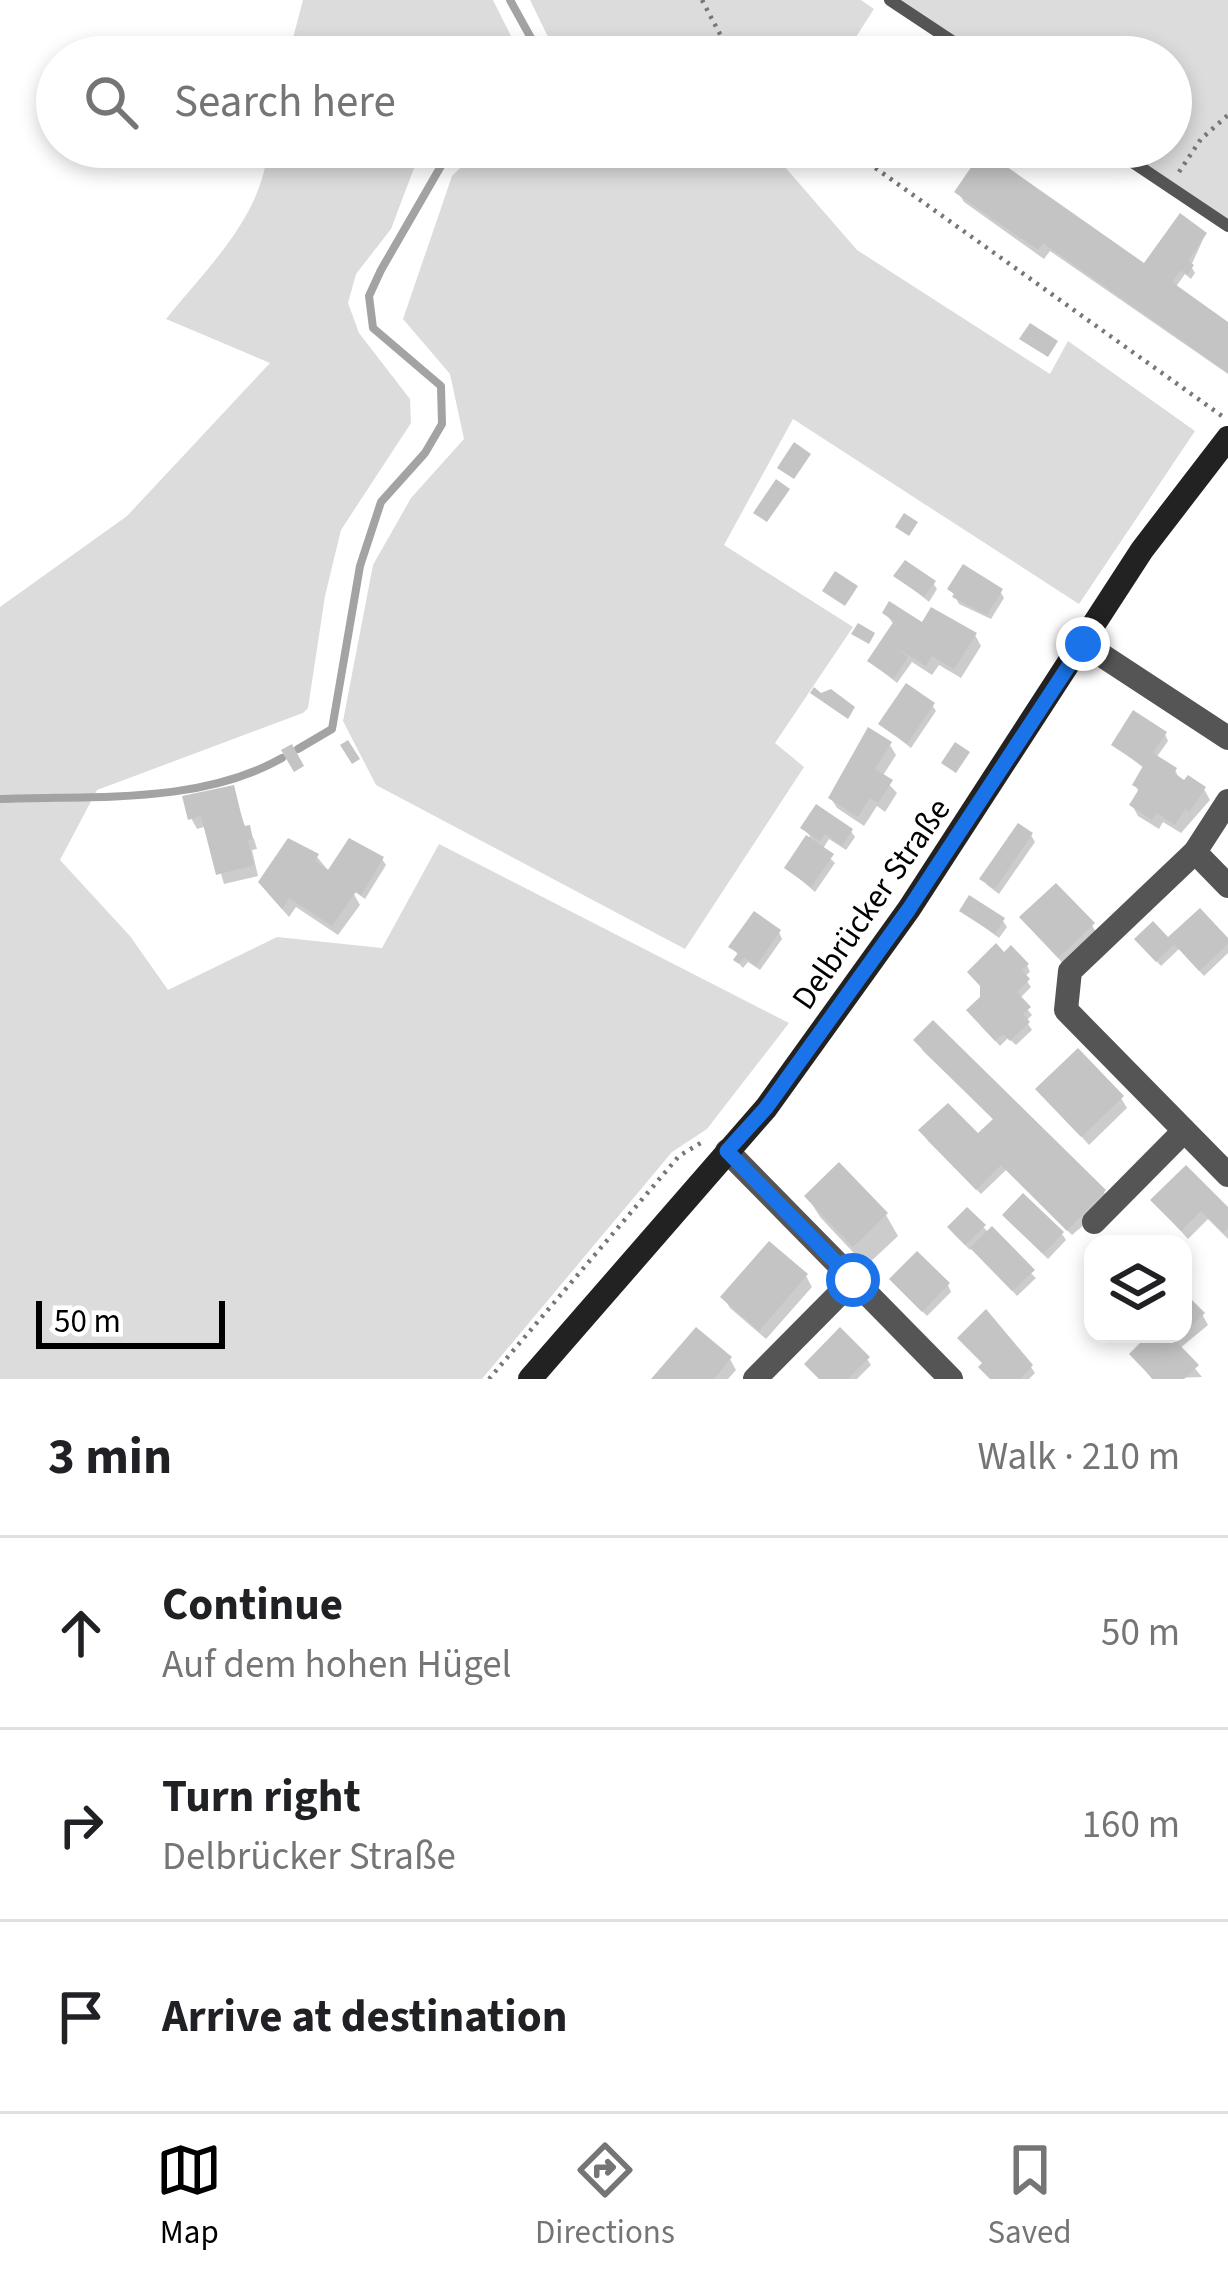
<!DOCTYPE html>
<html lang="en">
<head>
<meta charset="utf-8">
<style>
	:root { --surface:#fff; --page:#f2f2f2; --text:#202124; --muted:#757577; --line:#e0e0e0; --accent:#000 }
	body { margin:0; font-family:"Source Sans 3",sans-serif; background:var(--page); color:var(--text) }
	.controls { position:absolute; right:36px; bottom:36px; display:grid; overflow:hidden; border-radius:24px; box-shadow:0 6px 18px #0003 }
	.controls button { width:108px; height:108px; display:grid; place-items:center; padding:0; border:0; border-bottom:3px solid var(--line); background:var(--surface); color:var(--text); font:60px sans-serif }
	.scale { position:absolute; left:36px; bottom:30px; width:189px; box-sizing:border-box; padding-left:12px; border:6px solid #000; border-top:0; font-size:33px; line-height:42px; white-space:nowrap; color:#000; -webkit-text-stroke:9px #fff; paint-order:stroke }
	.stop { position:absolute; width:36px; height:36px; margin:-27px; border:9px solid #1a73e8; border-radius:50%; background:#fff }
	.stop.end { background:#1a73e8; border-color:#fff; box-shadow:0 3px 12px #0008 }
	.list { margin:0; padding:0; list-style:none }
	h2 { display:flex; justify-content:space-between; align-items:center; height:156px; margin:0; padding:0 48px; font-size:51px }
	h2 small { font-size:39px; font-weight:400; color:var(--muted) }
	.list li { display:grid; grid-template-columns:78px 1fr auto; gap:36px; align-items:center; box-sizing:border-box; height:192px; padding:0 48px; border-top:3px solid var(--line) }
	.list b { display:block; font-size:45px; white-space:nowrap }
	.list p { margin:0; font-size:39px; white-space:nowrap; color:var(--muted) }
	.list em { font-size:39px; font-style:normal; color:var(--muted) }
	.icon { flex:none; width:66px; height:66px; fill:none; stroke:currentColor; stroke-width:2; stroke-linecap:round; stroke-linejoin:round }
	.map { position:relative; flex:none; width:1228px; height:1379px; overflow:hidden }
	.search { position:absolute; background:var(--surface); box-shadow:0 6px 18px #0003; left:36px; right:36px; top:36px; height:132px; display:flex; align-items:center; gap:30px; box-sizing:border-box; padding:0 42px; border-radius:66px; color:var(--muted); font-size:45px }
	.sheet { height:732px; background:var(--surface) }
	nav { display:flex; justify-content:space-around; align-items:center; box-sizing:border-box; height:168px; border-top:3px solid var(--line); background:var(--surface); font-size:33px; color:var(--muted) }
	nav a { display:grid; justify-items:center; gap:6px }
	nav .on { color:var(--accent) }
	.map>svg:first-child { display:block }
	.green { fill:#dcdcdc }
	.shadow { fill:#0003 }
	.lines { fill:none; stroke-linecap:round; stroke-linejoin:round }
	.stream { stroke:#a3a3a3; stroke-width:8 }
	.building { fill:#c4c4c4 }
	.path { stroke:#777; stroke-width:4.5; stroke-dasharray:3 6; stroke-linecap:butt }
	.service { stroke:#555; stroke-width:12 }
	.minor { stroke:#555; stroke-width:24 }
	.secondary { stroke:#222; stroke-width:24 }
	.route { stroke:#1a73e8; stroke-width:15 }
	.labels { text-anchor:middle; stroke-width:12; stroke-linejoin:round; paint-order:stroke }
	.street-label { font-size:33px; fill:#000; stroke:#fff }
</style>
</head>
<body>
<div class="map">
<svg width="1228" height="1379" viewBox="0 0 1228 1379">
	<rect width="100%" height="100%" fill="#fff"/>
	<!-- green -->
	<g class="green">
		<path d="M303,0H493L514,42L516,57H288Z"/>
		<path d="M530,0H861L874,9L843,57H549L551,43Z"/>
		<path d="M899,0H1228V220L1119,147H1171V57H985Z"/>
		<path d="M268,147H422L391,229L356,274L348,303L359,333L410,399L411,423L341,530L325,596L308,708L303,713L97,790L60,860L130,936L168,990L277,937L382,948L439,844L789,1023L707,1129L672,1152L482,1379H0V607L127,516L270,363L166,319C207,268 263,216 268,147Z"/>
		<path d="M481,147H785L778,159L857,250L1050,374L1068,341L1195,431L1079,604L793,419L724,545L853,627L775,743L804,767L685,949L376,785L343,721L373,565L411,498L464,439L450,374L403,319L452,176Z"/>
	</g>
	<!-- shadow -->
	<g class="shadow">
		<path d="M871,147H909L897,164Z"/>
		<path d="M958,192L1154,273L1205,235L1191,266L1195,273L1191,279L1185,274L1175,288L1228,326V374L1050,251L1044,259L964,202Z"/>
		<path d="M897,576L933,583L937,589L929,602Z"/>
		<path d="M951,589L1000,591L1004,598L991,619L959,604Z"/>
		<path d="M885,613L923,626L975,635L981,646L961,678L939,665L932,675L912,662L897,683L870,661L895,626Z"/>
		<path d="M932,705L936,711L911,748L881,724Z"/>
		<path d="M1165,734L1168,741L1156,758L1175,770L1181,782L1204,789L1210,800L1181,833L1163,822L1159,829L1138,816L1132,805L1140,794L1135,785L1145,769L1114,745Z"/>
		<path d="M890,745L896,755L882,777L897,793L885,812L877,806L864,826L837,808L831,798Z"/>
		<path d="M232,788L246,829L254,839L257,849L252,850L258,876L224,884L207,826L197,829L191,818Z"/>
		<path d="M803,828L851,831L855,837L846,850L829,839L822,850L835,863L815,892L787,868L810,836Z"/>
		<path d="M1031,835L1035,842L999,894L987,885L983,879Z"/>
		<path d="M317,857L338,882L382,859L386,865L365,899L351,889L360,905L338,935L296,907L289,917L268,893Z"/>
		<path d="M962,911L1003,921L1007,927L999,938Z"/>
		<path d="M1023,918L1092,925L1098,936L1066,967Z"/>
		<path d="M779,932L782,939L760,970L748,962L743,968L741,966L737,960L739,956L732,947Z"/>
		<path d="M1168,942H1228V953L1204,976L1179,949L1161,966L1142,946Z"/>
		<path d="M1027,965L1030,972L1024,977L1031,987L1019,999L1032,1015L1026,1021L1032,1030L1016,1045L1008,1038L1000,1046L973,1017Z"/>
		<path d="M933,1025L1104,1192L1110,1203L1072,1235L1006,1170L981,1194L928,1141L922,1131L978,1138L995,1121L923,1051L917,1040Z"/>
		<path d="M1039,1089L1121,1098L1127,1108L1089,1145Z"/>
		<path d="M807,1196L886,1215L898,1236L866,1266L820,1217Z"/>
		<path d="M1154,1201L1228,1212V1239L1208,1219L1188,1239Z"/>
		<path d="M1010,1222L1062,1234L1066,1240L1048,1259Z"/>
		<path d="M983,1227L1036,1278L1017,1296L973,1247L970,1250L954,1234Z"/>
		<path d="M806,1276L812,1287L766,1339L730,1308L724,1298Z"/>
		<path d="M948,1285L951,1292L927,1316L897,1286Z"/>
		<path d="M1183,1302L1202,1314L1208,1325L1179,1349L1202,1377L1152,1379L1133,1355L1152,1334H1183Z"/>
		<path d="M730,1359L736,1370L728,1379H655Z"/>
		<path d="M867,1359L871,1365L857,1379H819Z"/>
		<path d="M1031,1367L1035,1373L1029,1379H990Z"/>
	</g>
	<g class="lines">
		<!-- stream -->
		<g class="stream">
			<path d="M510,0L531,38V57"/>
			<path d="M298,749L332,729L360,566L381,502L425,453L442,424L441,386L373,328L369,296L381,270L441,166L459,147"/>
			<path d="M0,799C93,795 199,805 282,758"/>
		</g>
	</g>
	<!-- building -->
	<g class="building">
		<path d="M983,150L1144,263L1180,213L1207,233L1188,261L1194,265L1187,275L1181,270L1172,282L1228,322V373L1043,243L1038,250L954,192Z"/>
		<path d="M1030,323L1058,341L1048,357L1019,339Z"/>
		<path d="M794,442L811,454L794,479L777,468Z"/>
		<path d="M776,479L790,489L767,522L753,513Z"/>
		<path d="M904,513L918,522L909,536L895,527Z"/>
		<path d="M905,560L936,581L924,597L893,576Z"/>
		<path d="M963,564L1003,589L987,615L952,597L954,594L947,589Z"/>
		<path d="M835,571L858,586L845,606L822,591Z"/>
		<path d="M889,601L922,622L931,607L977,633L954,669L932,656L926,666L895,647L908,657L893,679L867,661L894,621L882,613Z"/>
		<path d="M858,623L875,633L869,644L851,634Z"/>
		<path d="M906,683L935,703L907,744L878,724Z"/>
		<path d="M814,687L821,693L831,689L855,707L848,719L810,693Z"/>
		<path d="M1133,710L1167,732L1153,753L1177,768L1174,773L1184,780L1188,775L1206,787L1189,812L1185,809L1175,825L1157,813L1152,820L1129,805L1139,789L1132,785L1143,766L1111,745Z"/>
		<path d="M868,727L892,742L875,769L893,780L878,803L870,798L858,817L828,798Z"/>
		<path d="M348,740L360,759L352,764L340,745Z"/>
		<path d="M955,742L970,752L956,773L941,763Z"/>
		<path d="M292,744L304,766L294,772L281,750Z"/>
		<path d="M234,785L244,826L250,825L253,839L248,840L254,865L216,875L201,816L188,820L182,796Z"/>
		<path d="M816,804L853,829L842,846L825,834L820,841L800,828Z"/>
		<path d="M1018,823L1033,833L995,889L979,879Z"/>
		<path d="M806,835L834,854L811,887L784,868Z"/>
		<path d="M288,838L319,854L315,861L328,870L349,838L384,857L361,895L356,892L332,926L289,898L282,909L258,882Z"/>
		<path d="M1056,883L1095,923L1058,958L1019,917Z"/>
		<path d="M969,895L1005,918L995,934L959,911Z"/>
		<path d="M1200,908L1228,938V944L1199,971L1174,944L1156,962L1134,939L1153,921L1168,937Z"/>
		<path d="M754,911L781,930L756,966L744,957L739,964L733,960L738,953L728,947Z"/>
		<path d="M996,943L1004,952L1011,945L1029,964L1022,970L1030,979L1017,992L1031,1007L1023,1014L1030,1022L1010,1041L1003,1034L995,1041L966,1010L980,997V986L967,972Z"/>
		<path d="M933,1020L1106,1190L1067,1231L1001,1165L976,1190L918,1130L948,1103L978,1133L993,1119L913,1040Z"/>
		<path d="M1078,1048L1124,1096L1081,1137L1035,1089Z"/>
		<path d="M839,1162L888,1213L853,1247L804,1196Z"/>
		<path d="M1186,1165L1228,1207V1228L1223,1233L1201,1211L1181,1231L1150,1200Z"/>
		<path d="M1023,1193L1064,1232L1043,1254L1002,1215Z"/>
		<path d="M967,1207L986,1225L965,1245L947,1227Z"/>
		<path d="M992,1226L1035,1270L1012,1291L970,1248Z"/>
		<path d="M769,1241L808,1274L759,1331L720,1297Z"/>
		<path d="M917,1251L950,1283L922,1312L889,1279Z"/>
		<path d="M1186,1294L1205,1313L1183,1334V1298Z"/>
		<path d="M986,1309L1033,1365L1020,1379H990L978,1367L982,1363L957,1338Z"/>
		<path d="M696,1327L732,1357L714,1379H651Z"/>
		<path d="M840,1327L870,1357L848,1379H819L804,1364Z"/>
		<path d="M1149,1334H1177L1173,1338L1199,1365L1184,1379H1153L1129,1354Z"/>
	</g>
	<g class="lines">
		<!-- path -->
		<g class="path">
			<path d="M702,0L732,57"/>
			<path d="M846,147L1222,416"/>
			<path d="M1179,172L1201,139L1228,115"/>
			<path d="M489,1379L679,1156L704,1141"/>
		</g>
		<!-- service -->
		<g class="service">
			<path d="M890,0L976,57"/>
			<path d="M1110,147L1228,226"/>
		</g>
		<!-- minor -->
		<g class="minor">
			<path d="M1083,643L1228,738"/>
			<path d="M1228,801L1195,852L1070,971L1066,1010L1228,1175"/>
			<path d="M1195,852L1228,886"/>
			<path d="M727,1151L951,1379"/>
			<path d="M1094,1222L1184,1131"/>
			<path d="M755,1379L853,1280"/>
		</g>
		<!-- secondary -->
		<path class="secondary" d="M530,1379L766,1108L909,909L1142,550L1228,438"/>
	</g>
	<g class="lines">
		<!-- route -->
		<path class="route" d="M853,1280L727,1151L766,1108L909,909L1083,644"/>
	</g>
	<g class="labels">
		<!-- street labels -->
		<g class="street-label">
			<text transform="translate(870 903) rotate(-55)" y="12">Delbrücker Straße</text>
		</g>
	</g>
</svg>
<div class="controls">
<button><svg class="icon" aria-label="layers" viewBox="0 0 24 24"><path d="M12 4l9 5-9 5-9-5zM3 14l9 5 9-5"/></svg></button>
</div>
<div class="scale">50 m</div>
<div class="stop" style="left:853px;top:1280px"></div>
<div class="stop end" style="left:1083px;top:644px"></div>
<div class="search"><svg class="icon" aria-label="search" viewBox="0 0 24 24"><circle cx="10" cy="10" r="6"/><path d="M15 15l6 6"/></svg>Search here</div>
</div>
<section class="sheet">
<h2>3 min<small>Walk · 210 m</small></h2>
<ul class="list">
<li><svg class="icon" aria-label="ahead" viewBox="0 0 24 24"><path d="M12 20V5M6 11l6-6 6 6"/></svg><div><b>Continue</b><p>Auf dem hohen Hügel</p></div><em>50 m</em></li>
<li><svg class="icon" aria-label="right" viewBox="0 0 24 24"><path d="M7 20v-9h11M14 6l5 5-5 5"/></svg><div><b>Turn right</b><p>Delbrücker Straße</p></div><em>160 m</em></li>
<li><svg class="icon" aria-label="arrive" viewBox="0 0 24 24"><path d="M6 21V4h12l-3 4 3 4H6"/></svg><div><b>Arrive at destination</b></div></li>
</ul>
</section>
<nav>
<a class="on"><svg class="icon" aria-label="map" viewBox="0 0 24 24"><path d="M3 6l6-2 6 2 6-2v14l-6 2-6-2-6 2zM9 4v14M15 6v14"/></svg>Map</a>
<a><svg class="icon" aria-label="directions" viewBox="0 0 24 24"><path d="M12 3l9 9-9 9-9-9zM9 14v-3h6M13 9l2 2-2 2"/></svg>Directions</a>
<a><svg class="icon" aria-label="saved" viewBox="0 0 24 24"><path d="M7 4h10v16l-5-4-5 4z"/></svg>Saved</a>
</nav>
</body>
</html>
